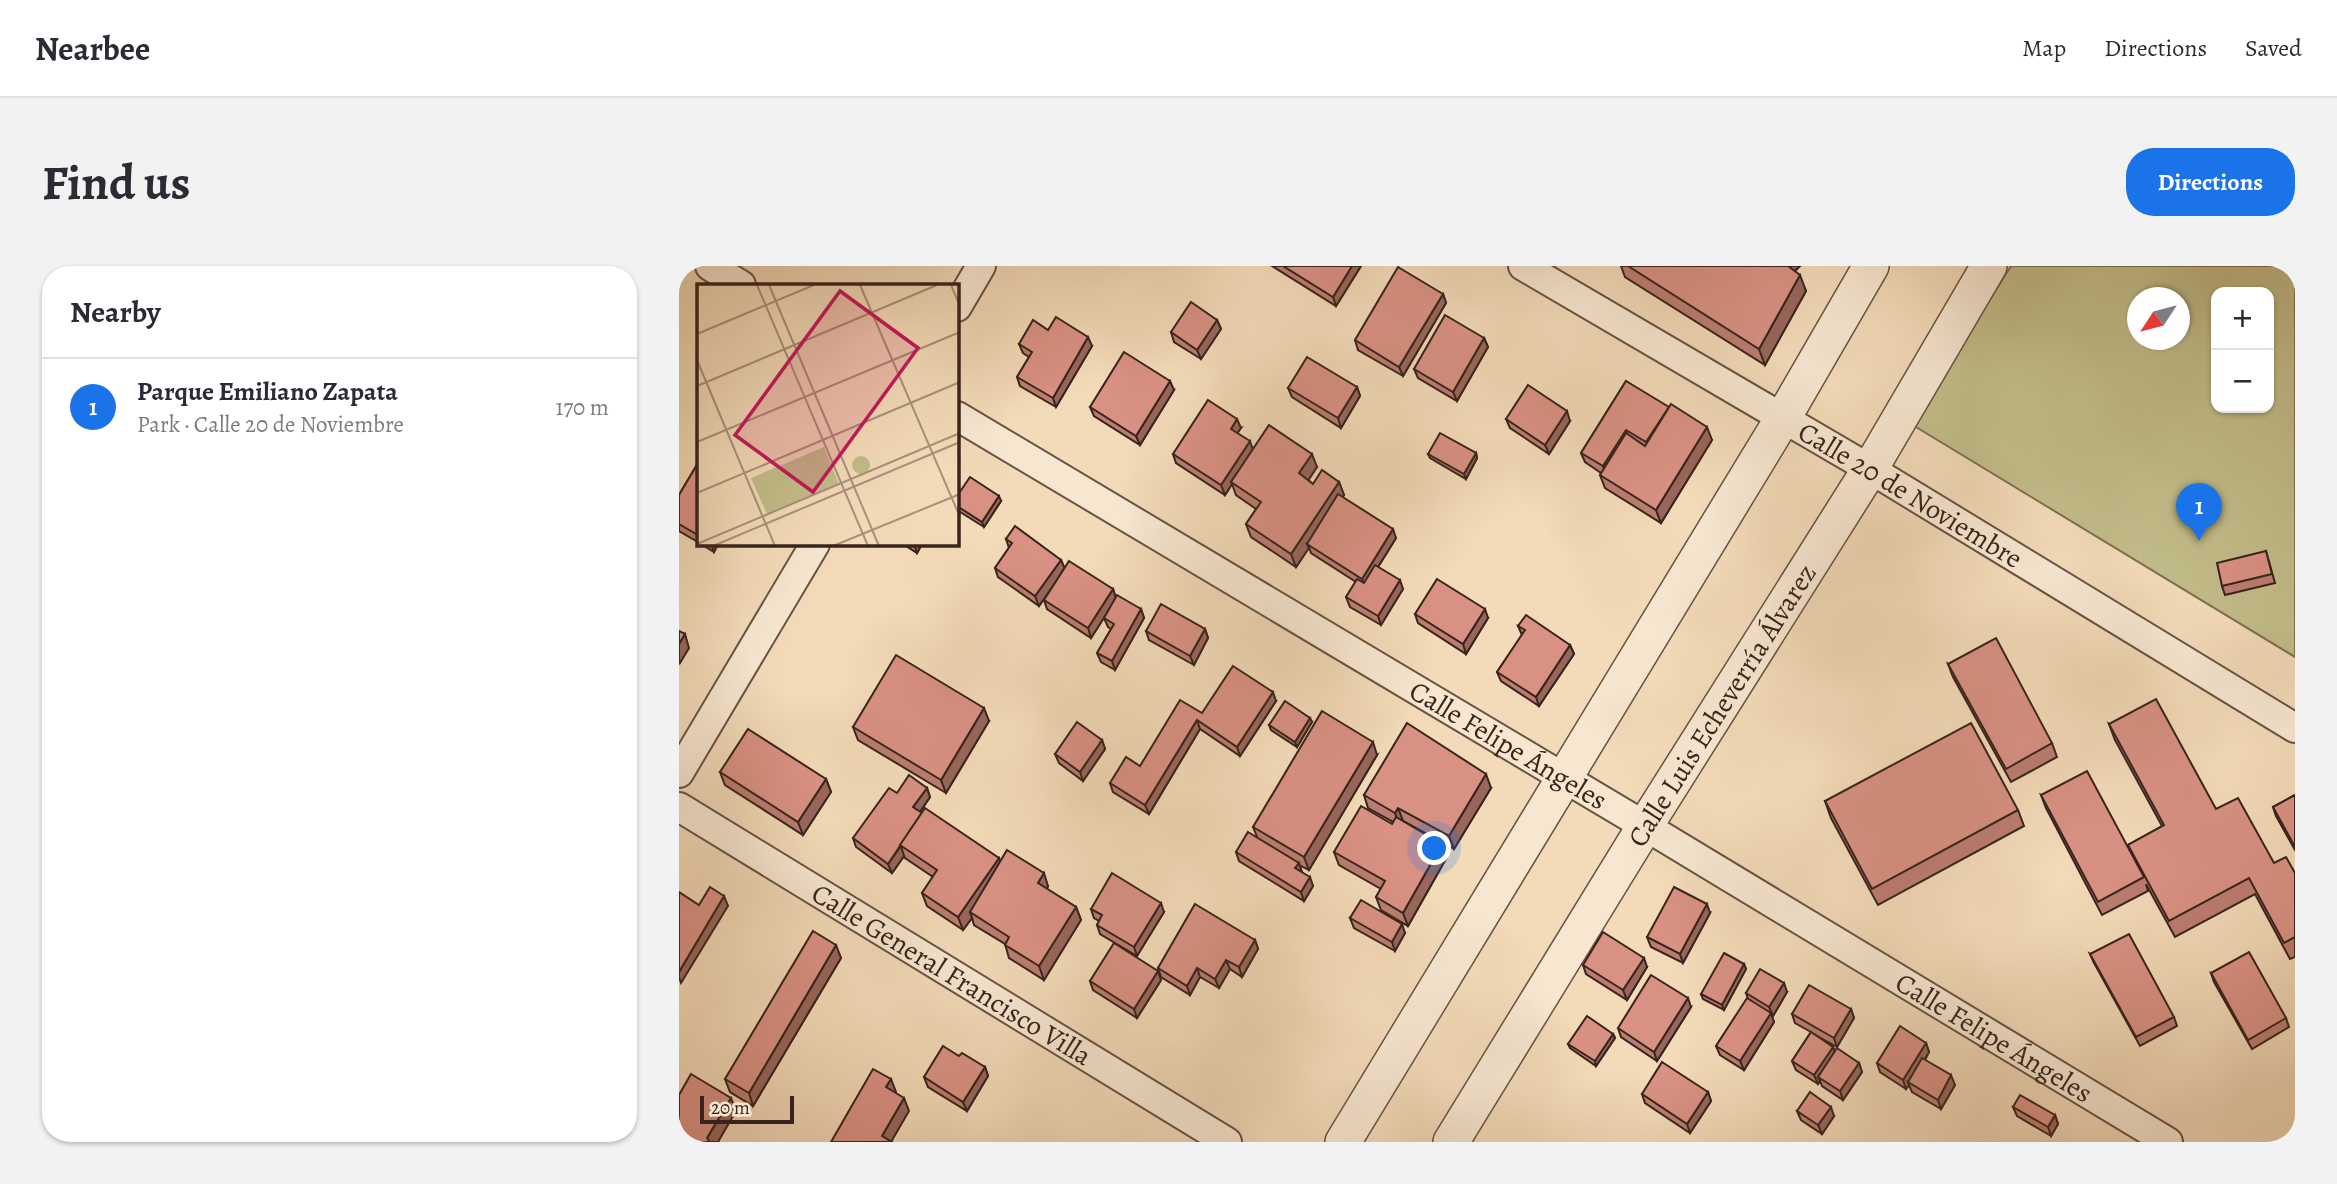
<!DOCTYPE html>
<html lang="en">
<head>
<meta charset="utf-8">
<style>
	:root { --surface:#fff; --page:#f2f2f3; --text:#2b2b33; --muted:#7c7c81; --line:#e1e1e2; --accent:#1a73e8 }
	body { margin:0; font-family:Alegreya,serif; background:var(--page); color:var(--text) }
	.controls { position:absolute; right:21px; top:21px; display:grid; overflow:hidden; border-radius:14px; box-shadow:0 2px 5px #0004 }
	.controls button { width:63px; height:63px; display:grid; place-items:center; padding:0; border:0; border-bottom:2px solid var(--line); background:var(--surface); color:var(--text); font:35px sans-serif }
	.compass { position:absolute; left:1448px; top:21px; width:63px; height:63px; border-radius:50%; background:var(--surface); box-shadow:0 2px 5px #0004; rotate:234deg }
	.scale { position:absolute; left:21px; bottom:18px; width:94px; box-sizing:border-box; padding-left:7px; border:4px solid #38241c; border-top:0; font-size:19px; line-height:24px; white-space:nowrap; color:#38241c; -webkit-text-stroke:5px #f7e7d1; paint-order:stroke }
	.you { position:absolute; left:756px; top:583px; width:24px; height:24px; margin:-18px; border:5px solid #fff; border-radius:50%; background:#1a73e8; box-shadow:0 0 0 10px #1a73e833 }
	.badge { display:grid; place-items:center; width:46px; height:46px; border-radius:50%; background:var(--accent); color:#fff; font-size:23px; font-weight:700 }
	.pin { position:absolute; translate:-50% -58px; filter:drop-shadow(0 2px 4px #0008) }
	.pin::after { content:''; position:absolute; top:37px; width:24px; height:21px; background:inherit; clip-path:polygon(0 0,100% 0,50% 100%) }
	.list { margin:0; padding:0; list-style:none }
	h2 { display:flex; justify-content:space-between; align-items:center; height:91px; margin:0; padding:0 28px; font-size:30px }
	h2 small { font-size:23px; font-weight:400; color:var(--muted) }
	.list li { display:grid; grid-template-columns:46px 1fr auto; gap:21px; align-items:center; box-sizing:border-box; height:98px; padding:0 28px; border-top:2px solid var(--line) }
	.list b { display:block; font-size:26px; white-space:nowrap }
	.list p { margin:0; font-size:23px; white-space:nowrap; color:var(--muted) }
	.list em { font-size:23px; font-style:normal; color:var(--muted) }
	.map { position:relative; flex:none; width:1616px; height:876px; overflow:hidden; border-radius:28px }
	header { display:flex; align-items:center; gap:42px; box-sizing:border-box; height:98px; padding:0 35px; background:var(--surface); border-bottom:2px solid var(--line) }
	header strong { font-size:33px }
	nav { display:flex; gap:38px; margin-inline-start:auto; font-size:24px }
	.intro { display:flex; align-items:center; justify-content:space-between; box-sizing:border-box; height:168px; padding:0 42px }
	h1 { margin:0; font-size:49px }
	.button { padding:18px 32px; border-radius:28px; background:var(--accent); color:#fff; font-size:24px; font-weight:700 }
	main { display:flex; gap:42px; padding:0 42px }
	aside { flex:1; background:var(--surface); border-radius:28px; box-shadow:0 2px 5px #0004 }
	.map>svg:first-child { display:block }
	.green { fill:#c2bd8a; stroke:#7d7053; stroke-width:2; fill-rule:evenodd }
	.lines { fill:none; stroke-linecap:round; stroke-linejoin:round }
	.minor-casing { stroke:#675243; stroke-width:32 }
	.tertiary-casing { stroke:#675243; stroke-width:38 }
	.minor { stroke:#f7e7d1; stroke-width:28 }
	.tertiary { stroke:#f7e7d1; stroke-width:35 }
	.wall { fill:#bb7d71; stroke:#38241c; stroke-width:2 }
	.shaded-wall { fill:#98665c; stroke:#38241c; stroke-width:2 }
	.building { fill:#d99183; stroke:#38241c; stroke-width:2 }
	.labels { text-anchor:middle; stroke-width:5; stroke-linejoin:round; paint-order:stroke }
	.street-label { font-size:28px; fill:#38241c; stroke:#f7e7d1 }
	.inset-road { fill:none; stroke:#a8917a; stroke-width:2 }
	.view { fill:#c2185b; fill-opacity:0.15; stroke:#c2185b; stroke-width:3.5 }
	.inset-edge { fill:none; stroke:#38241c; stroke-width:3.5 }
</style>
</head>
<body>
<header>
<strong>Nearbee</strong>
<nav><a>Map</a><a>Directions</a><a>Saved</a></nav>
</header>
<div class="intro"><h1>Find us</h1><a class="button">Directions</a></div>
<main>
<aside>
<h2>Nearby<small></small></h2>
<ul class="list">
<li><span class="badge">1</span><div><b>Parque Emiliano Zapata</b><p>Park · Calle 20 de Noviembre</p></div><em>170 m</em></li>
</ul>
</aside>
<div class="map">
<svg width="1616" height="876" viewBox="0 0 1616 876">
	<rect width="100%" height="100%" fill="#f3dab8"/>
	<filter id="stains"><feTurbulence type="fractalNoise" baseFrequency=".00286" numOctaves="4"/><feColorMatrix values="0 0 0 0 .2 0 0 0 0 .09 0 0 0 0 .02 0 0 0 .5 -.17"/></filter>
	<radialGradient id="worn" r=".72"><stop offset=".6" stop-color="#630" stop-opacity="0"/><stop offset="1" stop-color="#630" stop-opacity=".3"/></radialGradient>
	<!-- green -->
	<path class="green" d="M1332,0H1616V391L1232,158ZM1537,26H1590V142H1537ZM1458,32H1500V74H1458Z"/>
	<g class="lines">
		<!-- minor casing -->
		<g class="minor-casing">
			<g id="minor">
				<path d="M31,0L62,19"/>
				<path id="s1" d="M844,0L1191,203L1616,462"/>
				<path d="M278,41L302,0"/>
				<path id="s2" d="M278,150L966,560L1489,876"/>
				<path d="M0,507L136,278"/>
				<path id="s3" d="M0,541L548,876"/>
			</g>
		</g>
		<!-- tertiary casing -->
		<g class="tertiary-casing">
			<g id="tertiary">
				<path d="M664,876L1104,152L1192,0"/>
				<path id="s4" d="M772,876L966,560L1191,203L1310,0"/>
			</g>
		</g>
		<!-- minor -->
		<use href="#minor" class="minor"/>
		<!-- tertiary -->
		<use href="#tertiary" class="tertiary"/>
	</g>
	<!-- wall -->
	<g class="wall">
		<path d="M593,0H682L657,40Z"/>
		<path d="M942,0H1121L1116,5L1127,25L1086,99L946,11Z"/>
		<path d="M764,28L767,37L724,110L679,84L676,74Z"/>
		<path d="M538,54L542,63L522,93L495,76L492,66Z"/>
		<path d="M805,72L809,81L778,135L739,112L735,103Z"/>
		<path d="M340,78L413,80L377,141L341,120L338,111L350,91L344,87Z"/>
		<path d="M947,115L1033,174L982,257L926,222L921,209L922,207L906,196L902,187Z"/>
		<path d="M678,121L681,130L662,162L613,131L609,122Z"/>
		<path d="M495,124L461,179L415,150L411,141Z"/>
		<path d="M827,153L891,155L870,188L831,162Z"/>
		<path d="M562,162L558,167L574,183L638,201L629,214L634,218L660,216L665,229L663,231L717,272L699,301L724,323L702,359L671,341L667,331L677,316L632,287L630,281L617,301L572,271L567,258L577,243L557,229L553,218L546,229L497,197L494,188Z"/>
		<path d="M797,187L798,192L787,213L751,192L749,188Z"/>
		<path d="M19,197V276L0,265V229Z"/>
		<path d="M278,230L322,235L305,261L278,244Z"/>
		<path d="M327,273L382,294L385,302L434,323L437,332L462,343L465,352L436,404L422,396L418,387L432,363L429,361L425,352L431,342L412,372L368,343L365,334L374,319L360,340L319,311L316,302L330,282Z"/>
		<path d="M22,278H39L35,286Z"/>
		<path d="M224,278H243L238,287Z"/>
		<path d="M1587,285L1596,317L1546,329L1543,320Z"/>
		<path d="M736,348L809,352L787,388L739,357Z"/>
		<path d="M839,360L891,379L895,388L860,440L822,415L818,406L843,369Z"/>
		<path d="M526,363L529,372L515,399L470,374L467,365Z"/>
		<path d="M1269,398L1373,477L1378,491L1332,516L1274,411Z"/>
		<path d="M597,435L561,490L521,463L470,548L434,526L431,517L461,500L523,447Z"/>
		<path d="M310,455L267,527L179,474L174,461Z"/>
		<path d="M633,456L618,481L592,464L590,459Z"/>
		<path d="M1430,458L1537,543L1595,597L1616,607V691L1611,693L1576,628L1496,671L1467,618L1469,625L1423,649L1367,542L1362,529L1451,586L1449,579L1483,560L1436,474Z"/>
		<path d="M423,474L426,483L404,515L380,497L376,488Z"/>
		<path d="M698,489L630,604L620,599L623,606L634,620L625,635L560,595L557,586L578,571L574,561Z"/>
		<path d="M41,506L147,513L152,526L124,569L46,519Z"/>
		<path d="M248,522L251,531L241,546L321,596L369,620L368,623L397,641L402,654L365,714L330,692L326,678L295,659L293,652L284,664L248,640L243,627L254,611L226,592L225,590L213,607L177,581L174,572L218,527Z"/>
		<path d="M812,522L775,583L724,555L768,591L729,660L702,644L697,631L702,623L660,599L655,586L713,558L714,556L689,542L685,529Z"/>
		<path d="M1616,529V584L1597,550L1594,541Z"/>
		<path d="M1146,535L1339,544L1345,560L1199,639L1152,552Z"/>
		<path d="M412,643L485,646L458,690L421,668L418,659L420,655L415,652Z"/>
		<path d="M1031,647L1004,697L972,681L968,671Z"/>
		<path d="M671,652L726,667L716,685L675,662Z"/>
		<path d="M576,674L579,683L563,711L551,703L540,722L521,711L511,729L482,711L479,702Z"/>
		<path d="M1411,688L1495,751L1498,760L1461,780L1415,697Z"/>
		<path d="M162,692L74,840L51,826L46,813Z"/>
		<path d="M1065,698L1067,703L1045,744L1024,733L1022,728Z"/>
		<path d="M904,699L968,701L948,734L907,708Z"/>
		<path d="M479,705L482,714L458,752L414,724L411,715Z"/>
		<path d="M1532,707L1607,752L1610,761L1573,783L1535,716Z"/>
		<path d="M1108,726L1094,750L1092,749L1095,756L1065,804L1041,789L1037,780L1069,733L1067,727Z"/>
		<path d="M1012,741L978,795L942,771L939,762Z"/>
		<path d="M1172,743L1175,752L1158,781L1133,767L1154,781L1156,786L1180,797L1183,806L1164,834L1143,820L1141,815L1139,818L1117,804L1113,795L1132,766L1116,757L1113,748Z"/>
		<path d="M934,768L936,772L917,800L891,782L889,778Z"/>
		<path d="M1247,777L1250,786L1246,794L1276,819L1262,843L1233,826L1230,819L1227,823L1201,806L1198,797Z"/>
		<path d="M280,790L306,801L309,810L288,845L249,821L245,811Z"/>
		<path d="M1029,826L1032,835L1011,867L966,837L963,828Z"/>
		<path d="M1334,841L1376,849L1379,858L1372,870L1338,850Z"/>
		<path d="M1118,845L1155,850L1143,868L1122,854Z"/>
	</g>
	<!-- shaded-wall -->
	<g class="shaded-wall">
		<path d="M673,0H682L657,40L654,31Z"/>
		<path d="M1104,0H1121L1108,12Z"/>
		<path d="M1121,9L1127,25L1086,99L1080,83Z"/>
		<path d="M764,28L767,37L724,110L720,101Z"/>
		<path d="M538,54L542,63L522,93L518,84Z"/>
		<path d="M409,71L413,80L377,141L374,132Z"/>
		<path d="M805,72L809,81L778,135L774,126Z"/>
		<path d="M491,115L495,124L461,179L457,170Z"/>
		<path d="M678,121L681,130L662,162L659,152Z"/>
		<path d="M888,145L891,155L870,188L866,179Z"/>
		<path d="M558,153L562,162L555,172L552,163Z"/>
		<path d="M1028,161L1033,174L982,257L977,244Z"/>
		<path d="M947,164L950,173L927,210L924,200Z"/>
		<path d="M571,175L574,184L552,216L553,218L546,229L542,219Z"/>
		<path d="M797,187L798,192L787,213L785,208Z"/>
		<path d="M633,188L638,201L625,221L620,207Z"/>
		<path d="M660,216L665,229L631,279L628,278L630,282L617,301L612,288Z"/>
		<path d="M320,230L322,235L305,261L303,256Z"/>
		<path d="M714,263L717,272L686,322L683,313Z"/>
		<path d="M32,278H39L35,286Z"/>
		<path d="M235,278H243L238,287Z"/>
		<path d="M382,294L386,303L360,340L356,330Z"/>
		<path d="M721,314L724,323L702,359L699,350Z"/>
		<path d="M434,323L437,333L412,372L409,362Z"/>
		<path d="M462,343L465,352L436,404L433,395Z"/>
		<path d="M806,343L809,352L787,388L784,378Z"/>
		<path d="M526,363L529,372L515,399L511,390Z"/>
		<path d="M6,368L10,382L1,397L0,393V378Z"/>
		<path d="M891,379L895,388L860,440L857,431Z"/>
		<path d="M594,426L597,435L561,490L558,481Z"/>
		<path d="M305,442L310,455L267,527L262,514Z"/>
		<path d="M631,452L633,456L618,481L616,476Z"/>
		<path d="M518,454L521,463L470,548L466,539Z"/>
		<path d="M423,474L426,483L404,515L401,506Z"/>
		<path d="M694,476L698,489L630,604L625,591Z"/>
		<path d="M807,508L812,522L775,583L770,570Z"/>
		<path d="M147,513L152,526L124,569L119,556Z"/>
		<path d="M248,522L251,531L238,550L234,541Z"/>
		<path d="M719,542L724,555L721,560L716,547Z"/>
		<path d="M763,578L768,591L729,660L724,647Z"/>
		<path d="M222,580L225,590L213,607L209,598Z"/>
		<path d="M320,592L324,605L291,646L293,652L284,664L279,651Z"/>
		<path d="M620,597L623,606L616,602Z"/>
		<path d="M365,607L369,620L363,630L359,617Z"/>
		<path d="M631,611L634,620L625,635L622,626Z"/>
		<path d="M45,630L49,640L2,717L0,711V706Z"/>
		<path d="M482,637L485,646L458,690L455,681Z"/>
		<path d="M1028,638L1031,647L1004,697L1001,688Z"/>
		<path d="M397,641L402,654L365,714L360,700Z"/>
		<path d="M723,658L726,667L716,685L713,676Z"/>
		<path d="M576,674L579,683L563,711L560,701Z"/>
		<path d="M157,679L162,692L74,840L70,827Z"/>
		<path d="M965,692L968,701L948,734L944,724Z"/>
		<path d="M547,694L551,703L540,722L536,713Z"/>
		<path d="M1065,698L1067,703L1045,744L1043,739Z"/>
		<path d="M518,702L521,711L511,729L508,720Z"/>
		<path d="M479,705L482,714L458,752L455,743Z"/>
		<path d="M1105,717L1108,726L1094,750L1090,741Z"/>
		<path d="M1009,732L1012,741L978,795L975,786Z"/>
		<path d="M1172,743L1175,752L1158,781L1155,772Z"/>
		<path d="M1092,747L1095,756L1065,804L1061,795Z"/>
		<path d="M934,768L936,772L917,800L916,795Z"/>
		<path d="M1247,777L1250,786L1231,817L1229,816L1230,819L1227,823L1224,814Z"/>
		<path d="M1154,781L1157,790L1139,811L1141,815L1139,818L1135,809Z"/>
		<path d="M1180,797L1183,806L1164,834L1161,825Z"/>
		<path d="M306,801L309,810L288,845L284,836Z"/>
		<path d="M1272,809L1276,819L1262,843L1259,834Z"/>
		<path d="M212,813L217,826L212,834L207,821Z"/>
		<path d="M1029,826L1032,835L1011,867L1008,858Z"/>
		<path d="M52,832L57,845L39,876H30L28,872Z"/>
		<path d="M225,832L230,845L212,876L203,870Z"/>
		<path d="M1152,841L1155,850L1143,868L1139,859Z"/>
		<path d="M1376,849L1379,858L1372,870L1369,861Z"/>
	</g>
	<!-- building -->
	<g class="building">
		<path d="M604,0H673L654,31Z"/>
		<path d="M949,0H1109L1121,9L1080,83Z"/>
		<path d="M719,1L764,28L720,101L676,74Z"/>
		<path d="M512,36L538,54L518,84L492,66Z"/>
		<path d="M766,49L805,72L774,126L735,103Z"/>
		<path d="M377,51L409,71L374,132L338,111L353,86L340,78L354,54L369,64Z"/>
		<path d="M445,86L491,115L457,170L411,141Z"/>
		<path d="M628,91L678,121L659,152L609,122Z"/>
		<path d="M947,115L990,141L967,176L947,164L924,200L902,187Z"/>
		<path d="M849,119L888,145L866,179L827,153Z"/>
		<path d="M529,134L558,153L552,163L571,175L542,219L494,188Z"/>
		<path d="M992,138L1028,161L977,244L921,209L947,167L966,180Z"/>
		<path d="M590,159L633,188L620,207L634,218L643,204L660,216L612,288L567,258L582,236L552,216Z"/>
		<path d="M761,167L797,187L785,208L749,188Z"/>
		<path d="M19,197V269L0,258V229Z"/>
		<path d="M291,211L320,230L303,256L278,240V230Z"/>
		<path d="M659,228L714,263L683,313L628,278Z"/>
		<path d="M336,260L382,294L356,330L316,302L333,277L327,273Z"/>
		<path d="M1587,285L1593,308L1543,320L1538,297Z"/>
		<path d="M390,295L434,323L409,362L365,334Z"/>
		<path d="M696,299L721,314L699,350L667,331L678,313L685,317Z"/>
		<path d="M758,313L806,343L784,378L736,348Z"/>
		<path d="M438,329L462,343L433,395L418,387L435,358L425,352Z"/>
		<path d="M482,338L526,363L511,390L467,365Z"/>
		<path d="M847,349L891,379L857,431L818,406L846,364L839,360Z"/>
		<path d="M0,365L6,368L0,378Z"/>
		<path d="M1317,372L1373,477L1327,503L1269,398Z"/>
		<path d="M217,389L305,442L262,514L174,461Z"/>
		<path d="M554,400L594,426L558,481L518,454L466,539L431,517L447,491L461,500L501,434L523,447Z"/>
		<path d="M1477,433L1537,543L1559,532L1595,597L1607,591L1616,607V671L1605,677L1570,612L1490,655L1449,579L1485,559L1430,458Z"/>
		<path d="M606,435L631,452L616,476L590,459Z"/>
		<path d="M643,445L694,476L625,591L574,561Z"/>
		<path d="M398,456L423,474L401,506L376,488Z"/>
		<path d="M728,457L807,508L770,570L719,542L716,547L685,529Z"/>
		<path d="M1292,457L1339,544L1193,623L1146,535Z"/>
		<path d="M69,463L147,513L119,556L41,506Z"/>
		<path d="M1408,505L1465,611L1419,636L1362,529Z"/>
		<path d="M230,509L248,522L234,541L243,547L209,598L174,572L210,522L218,527Z"/>
		<path d="M1616,529V581L1594,541Z"/>
		<path d="M682,540L713,558L717,551L763,578L724,647L697,631L706,615L655,586Z"/>
		<path d="M246,542L320,592L279,651L243,627L258,604L221,579Z"/>
		<path d="M569,566L620,597L616,602L631,611L622,626L557,586Z"/>
		<path d="M328,584L365,607L359,617L397,641L360,700L326,679L330,671L291,646Z"/>
		<path d="M433,607L482,637L455,681L418,659L423,649L412,643Z"/>
		<path d="M31,621L45,630L0,706V626L20,639Z"/>
		<path d="M995,621L1028,638L1001,688L968,671Z"/>
		<path d="M682,634L723,658L713,676L671,652Z"/>
		<path d="M516,638L576,674L560,701L547,694L536,713L518,702L508,720L479,702Z"/>
		<path d="M134,665L157,679L70,827L46,813Z"/>
		<path d="M924,666L965,692L944,724L904,699Z"/>
		<path d="M1450,668L1495,751L1457,771L1411,688Z"/>
		<path d="M435,677L479,705L455,743L411,715Z"/>
		<path d="M1570,686L1607,752L1569,774L1532,707Z"/>
		<path d="M1045,687L1065,698L1043,739L1022,728Z"/>
		<path d="M1081,703L1105,717L1090,741L1067,727Z"/>
		<path d="M972,709L1009,732L975,786L939,762Z"/>
		<path d="M1130,719L1172,743L1155,772L1113,748Z"/>
		<path d="M1068,732L1092,747L1061,795L1037,780Z"/>
		<path d="M908,750L934,768L916,795L889,778Z"/>
		<path d="M1221,760L1247,777L1224,814L1198,797Z"/>
		<path d="M1132,766L1154,781L1135,809L1113,795Z"/>
		<path d="M264,780L280,790L283,787L306,801L284,836L245,811Z"/>
		<path d="M1158,782L1180,797L1161,825L1139,811Z"/>
		<path d="M1243,792L1272,809L1259,834L1229,816Z"/>
		<path d="M983,796L1029,826L1008,858L963,828Z"/>
		<path d="M194,803L212,813L207,821L225,832L203,870L213,876H152Z"/>
		<path d="M12,808L52,832L28,872L31,876H0V829Z"/>
		<path d="M1131,826L1152,841L1139,859L1118,845Z"/>
		<path d="M1341,829L1376,849L1369,861L1334,841Z"/>
	</g>
	<g class="labels">
		<!-- street labels -->
		<g class="street-label">
			<text dy="10" stroke="none"><textPath href="#s1" startOffset="450">Calle 20 de Noviembre</textPath></text>
			<text dy="10" stroke="none"><textPath href="#s4" startOffset="514">Calle Luis Echeverría Álvarez</textPath></text>
			<text dy="10" stroke="none"><textPath href="#s2" startOffset="642">Calle Felipe Ángeles</textPath></text>
			<text dy="10" stroke="none"><textPath href="#s3" startOffset="320">Calle General Francisco Villa</textPath></text>
			<text dy="10" stroke="none"><textPath href="#s2" startOffset="1209">Calle Felipe Ángeles</textPath></text>
		</g>
	</g>
	<!-- overview -->
	<g transform="translate(18 18)">
		<rect width="262" height="262" fill="#f3dab8"/>
		<path d="M127,163L142,200L70,230L54,194ZM155 181a9 9 0 1 1 18 0a9 9 0 1 1-18 0Z" fill="#c2bd8a"/>
		<path class="inset-road" d="M60,1L171,262M72,1L182,262M163,1L263,233M254,1L263,22M0,50L117,1M0,76L78,262M0,102L240,1M0,158L263,48M0,209L263,98M0,260L263,149M16,262L263,158M136,262L263,210"/>
		<path class="view" d="M143,7L221,64L116,208L38,151Z"/>
		<rect width="262" height="262" class="inset-edge"/>
	</g>
	<rect width="100%" height="100%" filter="url(#stains)"/>
	<rect width="100%" height="100%" fill="url(#worn)"/>
</svg>
<div class="controls">
<button>+</button>
<button>−</button>
</div>
<svg class="compass" viewBox="-18 -18 36 36"><path d="M0-13l5 13h-10z" fill="#e53935"/><path d="M0 13l5-13h-10z" fill="#7c7c81"/></svg>
<div class="scale">20 m</div>
<div class="you"></div>
<div class="pin badge" style="left:1520px;top:275px">1</div>
</div>
</main>
</body>
</html>
